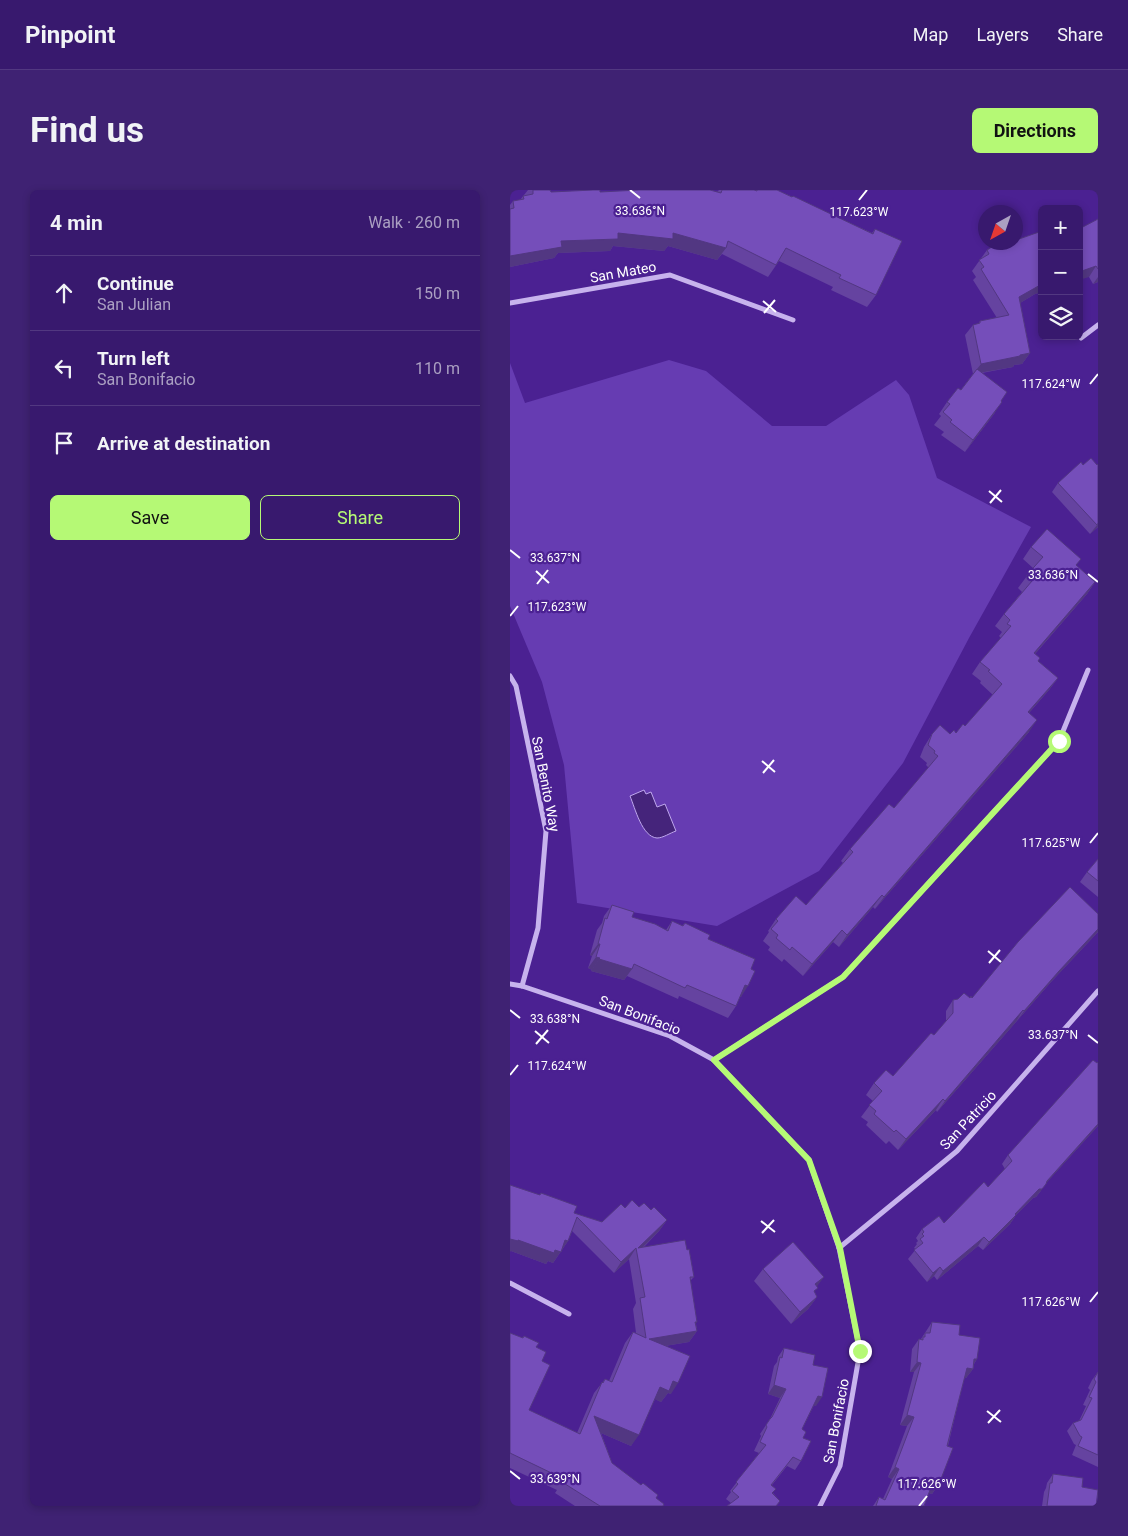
<!DOCTYPE html>
<html lang="en">
<head>
<meta charset="utf-8">
<style>
	:root { --surface:#38196e; --page:#3f2273; --text:#f1f3f6; --muted:#aba0c2; --line:#523881; --accent:#b5f975 }
	body { margin:0; font-family:Roboto,sans-serif; background:var(--page); color:var(--text) }
	.controls { position:absolute; right:15px; top:15px; display:grid; overflow:hidden; border-radius:8px; box-shadow:0 2px 8px #0003 }
	.controls button { width:45px; height:45px; display:grid; place-items:center; padding:0; border:0; border-bottom:1px solid var(--line); background:var(--surface); color:var(--text); font:25px sans-serif }
	.compass { position:absolute; left:468px; top:15px; width:45px; height:45px; border-radius:50%; background:var(--surface); box-shadow:0 2px 8px #0003; rotate:220deg }
	.stop { position:absolute; width:15px; height:15px; margin:-11px; border:4px solid #b5f975; border-radius:50%; background:#fff }
	.stop.end { background:#b5f975; border-color:#fff; box-shadow:0 1px 5px #0008 }
	.list { margin:0; padding:0; list-style:none }
	h2 { display:flex; justify-content:space-between; align-items:center; height:65px; margin:0; padding:0 20px; font-size:21px }
	h2 small { font-size:16px; font-weight:400; color:var(--muted) }
	.list li { display:grid; grid-template-columns:32px 1fr auto; gap:15px; align-items:center; box-sizing:border-box; height:75px; padding:0 20px; border-top:1px solid var(--line) }
	.list b { display:block; font-size:19px; white-space:nowrap }
	.list p { margin:0; font-size:16px; white-space:nowrap; color:var(--muted) }
	.list em { font-size:16px; font-style:normal; color:var(--muted) }
	.actions { display:flex; gap:10px; padding:15px 20px }
	.actions a { flex:1; padding:11px 0; border:1px solid var(--accent); border-radius:8px; text-align:center; font-size:18px; color:var(--accent) }
	.actions .main { background:var(--accent); color:#111 }
	.icon { flex:none; width:28px; height:28px; fill:none; stroke:currentColor; stroke-width:2; stroke-linecap:round; stroke-linejoin:round }
	.map { position:relative; flex:none; width:588px; height:1316px; overflow:hidden; border-radius:8px }
	header { display:flex; align-items:center; gap:30px; box-sizing:border-box; height:70px; padding:0 25px; background:var(--surface); border-bottom:1px solid var(--line) }
	header strong { font-size:24px }
	nav { display:flex; gap:28px; margin-inline-start:auto; font-size:18px }
	.intro { display:flex; align-items:center; justify-content:space-between; box-sizing:border-box; height:120px; padding:0 30px }
	h1 { margin:0; font-size:35px }
	.button { padding:12px 22px; border-radius:8px; background:var(--accent); color:#111; font-size:18px; font-weight:700 }
	main { display:flex; gap:30px; padding:0 30px }
	aside { flex:1; background:var(--surface); border-radius:8px; box-shadow:0 2px 8px #0003 }
	.map>svg:first-child { display:block }
	.green { fill:#663cb2 }
	.water { fill:#45247b; stroke:#bfa7ee }
	.lines { fill:none; stroke-linecap:round; stroke-linejoin:round }
	.minor { stroke:#c7b3ed; stroke-width:5 }
	.wall { fill:#6543a0 }
	.shaded-wall { fill:#523782 }
	.building { fill:#754eba; stroke:#523782 }
	.route { stroke:#b5f975; stroke-width:6 }
	.ticks { fill:none; stroke:#fff; stroke-width:2 }
	.labels { text-anchor:middle; stroke-width:4.5; stroke-linejoin:round; paint-order:stroke }
	.street-label { font-size:14px; fill:#fff; stroke:#4b2192 }
	.ticks-label { font-size:12px; text-anchor:middle; fill:#fff; stroke:#4b2192; stroke-width:4.5; stroke-linejoin:round; paint-order:stroke }
</style>
</head>
<body>
<header>
<strong>Pinpoint</strong>
<nav><a>Map</a><a>Layers</a><a>Share</a></nav>
</header>
<div class="intro"><h1>Find us</h1><a class="button">Directions</a></div>
<main>
<aside>
<h2>4 min<small>Walk · 260 m</small></h2>
<ul class="list">
<li><svg class="icon" aria-label="ahead" viewBox="0 0 24 24"><path d="M12 20V5M6 11l6-6 6 6"/></svg><div><b>Continue</b><p>San Julian</p></div><em>150 m</em></li>
<li><svg class="icon" aria-label="left" viewBox="0 0 24 24"><path d="M17 20v-9H6M10 6l-5 5 5 5"/></svg><div><b>Turn left</b><p>San Bonifacio</p></div><em>110 m</em></li>
<li><svg class="icon" aria-label="arrive" viewBox="0 0 24 24"><path d="M6 21V4h12l-3 4 3 4H6"/></svg><div><b>Arrive at destination</b></div></li>
</ul>
<div class="actions"><a class="main">Save</a><a>Share</a></div>
</aside>
<div class="map">
<svg width="588" height="1316" viewBox="0 0 588 1316">
	<rect width="100%" height="100%" fill="#4b2192"/>
	<!-- green -->
	<path class="green" d="M159,170L196,181L262,236H316L386,190L399,205L427,288L521,337L459,448L393,573L309,681L207,736L67,713L54,575L32,492L0,416V173L15,213Z"/>
	<!-- water -->
	<path class="water" d="M134,600L136,604L141,602L147,617L155,614L166,641C160,643 153,648 147,648C132,647 125,618 120,606Z"/>
	<g class="lines">
		<!-- minor -->
		<g class="minor">
			<path d="M0,113L160,85L283,130"/>
			<path d="M571,148L588,135"/>
			<path d="M0,486L6,496L36,641L28,738L12,796"/>
			<path d="M0,794L12,796L160,846L204,870L299,970L329,1058L350,1161L330,1276L310,1316"/>
			<path d="M204,870L333,787L549,551L578,480"/>
			<path d="M329,1058L447,961L588,801"/>
			<path d="M0,1093L59,1124"/>
		</g>
	</g>
	<!-- wall -->
	<g class="wall">
		<path d="M18,0H40L41,2H90L122,1L123,0H200L207,2L209,0H267L362,43L365,39L366,105L357,117L321,100L323,97L269,71L258,87L212,64L207,70L158,56L154,61L103,56L100,61L48,63L44,68L0,77V15L3,11L10,10Z"/>
		<path d="M588,29V92L583,94L579,87Z"/>
		<path d="M532,41V102L525,104L510,113L520,163L512,174L504,175L503,177L472,183L491,211L484,224L455,262L431,245L434,242L424,235L431,226L429,224L437,212L451,200L463,184L455,145L463,135L468,134L470,131L487,128L463,90L466,87L462,81L477,60L506,52Z"/>
		<path d="M573,275H587L588,337L580,344L542,302L548,293Z"/>
		<path d="M521,357L567,376L585,392L577,404L525,464L528,471L548,488L539,500L519,523V542L365,719L363,717L329,757L323,752L293,786L274,769L272,772L258,760L260,757L253,751L259,742L258,741L266,729L296,715L333,673L331,671L340,659L384,618L419,578L416,575L417,573L410,567L414,557L422,544H440L446,543L455,536L483,505L470,493L471,491L462,484L470,472L491,448L489,446L492,442L485,436L494,424L512,402L508,398L523,378L513,369Z"/>
		<path d="M588,669V707L570,692L577,682Z"/>
		<path d="M102,715L122,727L156,740L162,731L172,736L175,733L241,779L231,807H230L226,816L218,828L169,806L168,809L117,786L114,790L81,781L82,780L78,778L82,766L80,765L87,740L92,733L94,726Z"/>
		<path d="M588,724V742L541,792L506,832L427,922L426,920L388,960L379,951L376,954L356,935L358,932L351,927L363,911L356,905L364,893L383,886L424,845L436,832V821L443,810L462,808Z"/>
		<path d="M588,936L536,993L530,1002L526,1007L523,1008L506,1025L500,1034L473,1060L468,1056L427,1090L424,1086L417,1092L398,1069L406,1059L404,1058L407,1054L406,1053L408,1051L406,1048L412,1039L434,1033L478,997L495,979L492,974L498,965Z"/>
		<path d="M31,1003L64,1023L92,1032L115,1018L129,1017L141,1020L157,1030L149,1041L133,1058L177,1060L184,1087L180,1091L187,1141L179,1152L155,1156L161,1204L158,1203L151,1212L145,1209L121,1256L91,1243L102,1273L146,1308L153,1316H65L45,1303L47,1300L0,1278V1143L12,1148L14,1146L26,1157L32,1171L19,1220L67,1243L84,1203L95,1189L99,1191L115,1153L123,1142L126,1143L123,1119L126,1113L119,1069L104,1083L62,1041L58,1051L43,1073L38,1071L36,1074L1,1061Z"/>
		<path d="M253,1079L305,1103L307,1107L298,1119L281,1134L244,1091Z"/>
		<path d="M422,1132L449,1145L467,1169L464,1174L463,1179L456,1188H454L429,1294L422,1304L419,1303L414,1316H363L369,1307L373,1309L382,1289L378,1287L397,1236L390,1235L404,1182H400L402,1159L409,1149H411Z"/>
		<path d="M274,1158L303,1175L306,1216L304,1215L292,1239L293,1248L291,1271L285,1280L277,1276L262,1295L263,1303L270,1311L266,1316H217L221,1313L216,1309L221,1302L220,1301L249,1263L244,1261L251,1246L250,1244L260,1229L270,1208L258,1204L264,1176L267,1172L268,1167Z"/>
		<path d="M588,1182V1277L562,1265L566,1255L564,1254L557,1241L563,1233L569,1231L576,1216L573,1215L580,1200L578,1198L582,1190Z"/>
		<path d="M543,1284L572,1297L586,1316H532L534,1302L536,1298L537,1293Z"/>
	</g>
	<!-- shaded-wall -->
	<g class="shaded-wall">
		<path d="M108,43H163L216,58L207,70L158,56L154,61L103,56L100,61L48,63L44,68L0,77V66L51,51Z"/>
		<path d="M586,76L579,87L569,90V82Z"/>
		<path d="M588,87V92L583,94Z"/>
		<path d="M532,94V102L525,104L502,118L509,107Z"/>
		<path d="M520,163L512,174L504,175L503,177L463,184L471,174Z"/>
		<path d="M492,212L484,224L455,262L463,250Z"/>
		<path d="M588,333V337L580,344L587,335Z"/>
		<path d="M585,392L577,404L515,475L524,463Z"/>
		<path d="M548,488L539,500L509,534L518,522Z"/>
		<path d="M527,530L519,542L365,719L374,707Z"/>
		<path d="M372,705L363,717L329,757L337,745Z"/>
		<path d="M588,739V742L541,792L506,832L514,821L549,781Z"/>
		<path d="M332,740L323,752L293,786L302,774Z"/>
		<path d="M88,754H90L82,766L80,765Z"/>
		<path d="M86,767L90,768L82,780L78,778Z"/>
		<path d="M89,769L122,779L114,790L81,781Z"/>
		<path d="M235,795L238,796L231,807L227,806Z"/>
		<path d="M513,820L506,832L427,922L435,911Z"/>
		<path d="M433,909L426,920L388,960L396,949Z"/>
		<path d="M588,934V936L531,999L536,994L530,1002L526,1007L523,1008L499,1032L505,1024L537,991Z"/>
		<path d="M506,1025L500,1034L473,1060L479,1052Z"/>
		<path d="M157,1030L149,1041L127,1063L128,1058Z"/>
		<path d="M474,1047L468,1056L427,1090L433,1081Z"/>
		<path d="M0,1049L8,1050H55L58,1051L43,1073L38,1071L36,1074L1,1061L0,1062Z"/>
		<path d="M126,1058L119,1069L104,1083L111,1072Z"/>
		<path d="M430,1077L424,1086L417,1092L423,1083Z"/>
		<path d="M314,1087L305,1099V1094Z"/>
		<path d="M307,1107L298,1119L281,1134L290,1122Z"/>
		<path d="M185,1132H187L180,1142L187,1141L179,1152L131,1160L139,1149Z"/>
		<path d="M464,1169H467L461,1178L463,1179L456,1188H450Z"/>
		<path d="M407,1172L411,1173L404,1182H400Z"/>
		<path d="M163,1191L168,1193L161,1204L158,1203L151,1212L142,1208L150,1197Z"/>
		<path d="M264,1195L276,1199L270,1208L258,1204Z"/>
		<path d="M308,1206L312,1207L306,1216L302,1215Z"/>
		<path d="M397,1225L404,1227L397,1236L390,1235Z"/>
		<path d="M84,1226L129,1245L121,1256L77,1237Z"/>
		<path d="M385,1277L389,1279L382,1289L378,1287Z"/>
		<path d="M423,1292L429,1294L422,1304L416,1302Z"/>
	</g>
	<!-- building -->
	<g class="building">
		<path d="M23,0H40L41,2L83,0H90V2L129,0H200L211,3L212,0H244L247,1V0H267L282,7L283,6L363,44L365,39L392,51L366,105L329,88L331,85L276,58L266,75L218,51L216,58L163,43V49L108,43V49L51,51L52,57L0,66V19L4,18L3,11L14,9L13,6L23,4Z"/>
		<path d="M588,29V79L586,76L569,82V39Z"/>
		<path d="M532,41V94L509,107L520,163L510,165V166L471,174L463,135L470,133V131L499,125L471,79L474,77L469,70L479,64L477,60L490,52H506V50Z"/>
		<path d="M467,179L497,202L491,211L492,212L463,250L440,232L442,230L433,222L440,214L437,212L448,198L451,200Z"/>
		<path d="M581,268L587,275L588,274V333L587,335L548,293L571,272L573,275Z"/>
		<path d="M537,339L571,369L566,375L585,392L524,463L530,468L528,471L548,488L518,522L527,530L374,707L372,705L337,745L332,740L302,774L282,757L280,760L266,748L268,745L261,739L268,731L266,729L286,706L296,715L343,662L340,659L379,614L384,618L428,566L424,563L425,561L418,555L422,544L430,535L440,544L444,540L446,543L453,534L455,536L492,494L478,481L480,480L470,472L501,436L497,434L500,430L494,424L522,391L516,386L533,367L521,357Z"/>
		<path d="M588,669V691L577,682Z"/>
		<path d="M560,697L588,724V739L549,781L514,821L513,820L435,911L433,909L396,949L386,940L384,942L364,924L366,921L359,915L372,901L364,893L376,880L383,886L421,843L424,845L443,823V810L448,809L454,803L460,808L461,806L462,808L508,752Z"/>
		<path d="M102,715L124,722L122,727L145,734L158,741L162,731L173,736L175,733L200,745L198,749L245,769L241,779L245,781L238,796L235,795L226,816L177,795L175,798L124,774L122,779L89,769L90,768L86,767L90,754H88L95,728L97,729Z"/>
		<path d="M583,870L587,873L588,872V934L537,991L536,994L532,999H529L505,1024L506,1025L479,1052L474,1047L433,1081L430,1077L423,1083L404,1060L413,1053L410,1049L414,1046L412,1044L414,1042L412,1039L429,1026L434,1033L474,992L478,997L502,971L498,965Z"/>
		<path d="M0,995L30,1005L31,1003L67,1016L64,1023L92,1032L111,1014L115,1018L122,1010L129,1017L134,1013L141,1020L144,1017L157,1030L128,1058L175,1050L177,1060L179,1059L184,1087H180L187,1132H185L187,1141L139,1149L180,1166L168,1193L163,1191L159,1201L150,1197L129,1245L84,1226L102,1273L131,1295L133,1293L148,1305L146,1308L154,1314L153,1316H90L52,1292L54,1289L0,1263V1143L13,1148L14,1146L29,1153L26,1157L36,1162L32,1171L40,1175L19,1220L70,1244L92,1192L93,1193L95,1189L102,1192L123,1142L136,1148L130,1108L135,1107L126,1058L111,1072L67,1027L58,1051L55,1050L51,1062L45,1060L44,1063L8,1050V1051L0,1049Z"/>
		<path d="M283,1052L314,1087L305,1094L308,1098L304,1101L307,1107L290,1122L253,1079Z"/>
		<path d="M422,1132L450,1135L449,1145L470,1148L467,1169H464L463,1179L457,1178L437,1256L443,1258L429,1294L423,1292L414,1316H366L369,1307L375,1310L389,1279L385,1277L404,1227L397,1225L411,1173L407,1172L409,1149L413,1150V1147H415V1143H420Z"/>
		<path d="M274,1158L305,1165L303,1175L318,1178L312,1207L308,1206L292,1239L296,1242L293,1248L301,1251L291,1271L283,1267L261,1295L266,1299L262,1303L270,1311L266,1316H217L229,1307L222,1301L228,1294L226,1292L256,1255L250,1252L257,1237L256,1235L260,1229L262,1227L276,1199L264,1195L270,1167L272,1168Z"/>
		<path d="M588,1182V1265L568,1256L572,1247L570,1246L563,1233L571,1230L582,1208L579,1207L586,1192L584,1189Z"/>
		<path d="M543,1284L573,1288L572,1297L588,1300L586,1316H537L540,1293H542Z"/>
	</g>
	<g class="lines">
		<!-- route -->
		<path class="route" d="M350,1161L330,1058L299,970L204,870L333,787L549,551"/>
	</g>
	<!-- ticks -->
	<path class="ticks" d="M120,0L130,8M349,10L357,0M253,111L266,122M254,123L265,110M580,194L588,184M479,301L492,312M480,313L491,300M0,360L10,368M26,381L39,393M578,384L588,392M27,394L38,380M0,426L8,416M252,571L265,582M253,583L264,570M580,653L588,643M478,761L491,772M479,773L490,760M0,820L10,828M25,841L39,853M578,845L588,853M26,854L38,840M0,885L8,875M251,1031L265,1042M252,1043L264,1030M580,1112L588,1102M477,1221L491,1232M478,1233L490,1220M0,1281L10,1289M409,1316L417,1306"/>
	<g class="labels">
		<!-- street labels -->
		<g class="street-label">
			<text transform="translate(113 82) rotate(-10)" y="5">San Mateo</text>
			<text transform="translate(36 594) rotate(79)" y="5">San Benito Way</text>
			<text transform="translate(130 825) rotate(21)" y="5">San Bonifacio</text>
			<text transform="translate(458 930) rotate(-47)" y="5">San Patricio</text>
			<text transform="translate(326 1231) rotate(-79)" y="5">San Bonifacio</text>
		</g>
	</g>
	<g class="ticks-label">
		<text x="130" y="25">33.636°N</text>
		<text x="349" y="26">117.623°W</text>
		<text x="541" y="198">117.624°W</text>
		<text x="45" y="372">33.637°N</text>
		<text x="543" y="389">33.636°N</text>
		<text x="47" y="421">117.623°W</text>
		<text x="541" y="657">117.625°W</text>
		<text x="45" y="833">33.638°N</text>
		<text x="543" y="849">33.637°N</text>
		<text x="47" y="880">117.624°W</text>
		<text x="541" y="1116">117.626°W</text>
		<text x="45" y="1293">33.639°N</text>
		<text x="417" y="1298">117.626°W</text>
	</g>
</svg>
<div class="controls">
<button>+</button>
<button>−</button>
<button><svg class="icon" aria-label="layers" viewBox="0 0 24 24"><path d="M12 4l9 5-9 5-9-5zM3 14l9 5 9-5"/></svg></button>
</div>
<svg class="compass" viewBox="-18 -18 36 36"><path d="M0-13l5 13h-10z" fill="#e53935"/><path d="M0 13l5-13h-10z" fill="#aba0c2"/></svg>
<div class="stop" style="left:549px;top:551px"></div>
<div class="stop end" style="left:350px;top:1161px"></div>
</div>
</main>
</body>
</html>
